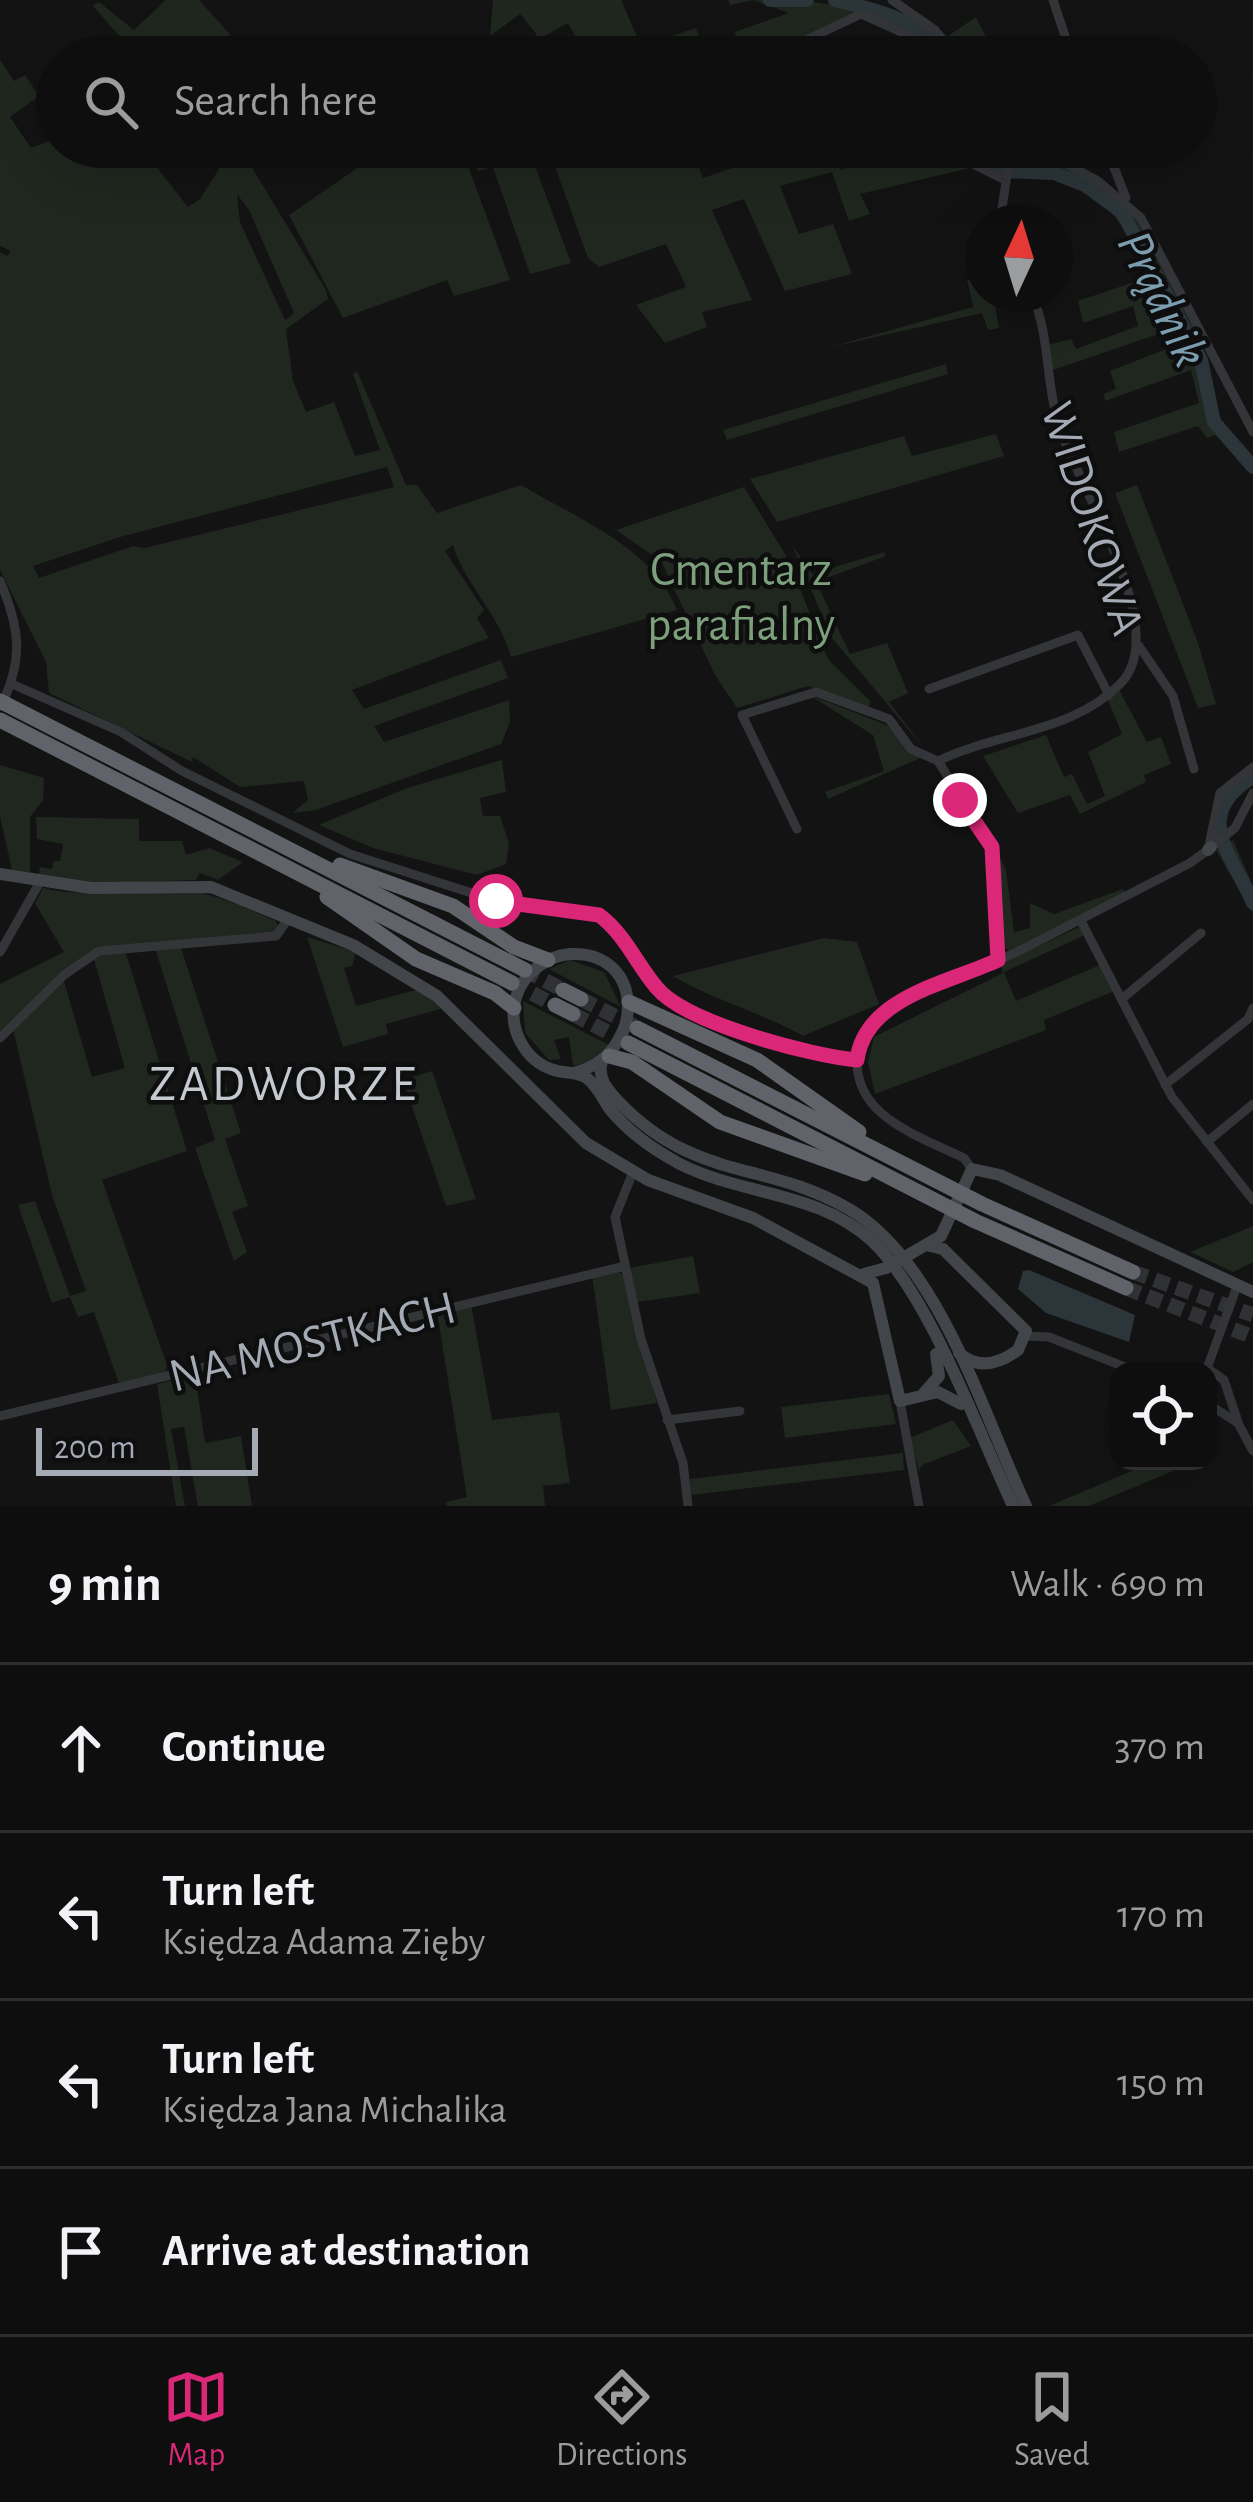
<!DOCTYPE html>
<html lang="en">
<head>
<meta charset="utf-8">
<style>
	:root { --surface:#0e0e0f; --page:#1c1c1d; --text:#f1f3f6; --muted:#9b9c9e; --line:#2e2e2f; --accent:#db2777 }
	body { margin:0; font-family:"Alegreya Sans",sans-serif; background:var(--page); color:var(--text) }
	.controls { position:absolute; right:36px; bottom:36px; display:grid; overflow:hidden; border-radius:24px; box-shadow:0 12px 48px #0002 }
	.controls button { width:108px; height:108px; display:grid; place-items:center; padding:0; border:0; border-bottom:3px solid var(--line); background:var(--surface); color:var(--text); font:60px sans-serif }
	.compass { position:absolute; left:965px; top:204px; width:108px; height:108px; border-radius:50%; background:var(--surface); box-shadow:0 12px 48px #0002; rotate:4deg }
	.scale { position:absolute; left:36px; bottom:30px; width:222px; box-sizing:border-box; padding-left:12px; border:6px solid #a5abb5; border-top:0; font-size:33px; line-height:42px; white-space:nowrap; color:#a5abb5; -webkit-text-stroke:9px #0e0e0f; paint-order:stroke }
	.stop { position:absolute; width:36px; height:36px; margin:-27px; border:9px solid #db2777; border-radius:50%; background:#fff }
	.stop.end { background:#db2777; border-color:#fff; box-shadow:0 3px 12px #0008 }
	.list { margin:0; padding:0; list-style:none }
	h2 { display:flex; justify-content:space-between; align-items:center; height:156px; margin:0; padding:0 48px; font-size:51px }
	h2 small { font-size:39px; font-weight:400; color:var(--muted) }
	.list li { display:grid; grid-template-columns:78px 1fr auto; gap:36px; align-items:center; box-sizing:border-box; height:168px; padding:0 48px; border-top:3px solid var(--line) }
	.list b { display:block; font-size:45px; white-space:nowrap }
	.list p { margin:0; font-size:39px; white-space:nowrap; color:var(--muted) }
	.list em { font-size:39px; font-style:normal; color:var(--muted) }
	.icon { flex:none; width:66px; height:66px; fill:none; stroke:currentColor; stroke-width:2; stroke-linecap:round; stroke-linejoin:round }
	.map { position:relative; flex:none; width:1253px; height:1506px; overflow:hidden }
	.search { position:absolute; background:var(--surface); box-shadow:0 12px 48px #0002; left:36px; right:36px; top:36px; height:132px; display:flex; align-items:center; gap:30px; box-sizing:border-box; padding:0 42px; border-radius:66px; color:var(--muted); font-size:45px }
	.sheet { height:828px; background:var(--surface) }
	nav { display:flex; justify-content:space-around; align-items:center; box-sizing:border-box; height:168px; border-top:3px solid var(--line); background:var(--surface); font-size:33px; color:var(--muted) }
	nav a { display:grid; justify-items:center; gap:6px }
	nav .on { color:var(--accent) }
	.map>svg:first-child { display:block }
	.green { fill:#1f271f; fill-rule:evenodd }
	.water { fill:#2b353a }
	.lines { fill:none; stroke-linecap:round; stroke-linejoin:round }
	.river { stroke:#2b353a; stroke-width:14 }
	.highway-tunnel { stroke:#303134; stroke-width:15; stroke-dasharray:15 8; stroke-linecap:butt }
	.street { stroke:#343539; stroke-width:9 }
	.secondary { stroke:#424549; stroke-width:12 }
	.highway { stroke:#60646a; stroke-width:15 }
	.route { stroke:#db2777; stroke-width:15 }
	.labels { text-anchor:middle; stroke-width:9; stroke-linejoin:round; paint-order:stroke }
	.street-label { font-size:48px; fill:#a5abb5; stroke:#0e0e0f }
	.park-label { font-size:48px; fill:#7da07c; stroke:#0e0e0f }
	.water-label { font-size:51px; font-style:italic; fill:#7c9db0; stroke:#0e0e0f }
	.neighbourhood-label { font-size:51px; letter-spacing:3px; fill:#c5cad1; stroke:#0e0e0f }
</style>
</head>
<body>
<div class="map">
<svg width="1253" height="1506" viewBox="0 0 1253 1506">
	<rect width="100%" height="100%" fill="#131314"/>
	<!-- green -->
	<g class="green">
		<path d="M166,0H199L229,33L240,57H138L93,6L99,2L134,30Z"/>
		<path d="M493,0H621L641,46L696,28L705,53L737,42L735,32L789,13L753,0L730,5L728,0C810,0 896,0 951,57H931L910,32L862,12L756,57H587L568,23L506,57L537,35L520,14L490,36Z"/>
		<path d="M976,17L990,45L974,57H961L945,38Z"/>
		<path d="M0,60L14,81L25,75L39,96L10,117L31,148L57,138V147H141L188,207L200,199L224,161L214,147H234L226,160L251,166L326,290L328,299L286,329L293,381L306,412L334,402L355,456L380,450L353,374L357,371L406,485H417L437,513L521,485C576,518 653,547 677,610L511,657C500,615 464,584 453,545L445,551L484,610L477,618L489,638L352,690L364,709L501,660L508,678L374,726L384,742L509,700L510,722L501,744L316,810L292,813L308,800L304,781L240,787L193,757L192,762L49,693L46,662L0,570V252L7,256L11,251L0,246ZM237,194L249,210L294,313L285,320L240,222ZM387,467L394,487L145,548L133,546L39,578L33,566L120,537Z"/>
		<path d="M388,147H461L510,280L454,296L447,280L343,318L289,215Z"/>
		<path d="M470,147H496L501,163L531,155L571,263L530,274L493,167L478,171Z"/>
		<path d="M548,147H660L665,161L692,149L703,178L770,155L768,147H833L840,170L916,151L958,148L974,167L860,194L870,214L849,221L832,172L780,186L799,234L833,224L852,274L785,291L744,199L712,210L752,300L702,312L707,327L665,343L636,305L686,287L666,244L599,267L588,258Z"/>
		<path d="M968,147H985L1015,159L1040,154L1096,183L1143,224L1203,343L1212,413L1237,447L1230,450L1218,434L1207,438L1198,426L1119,452L1114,432L1199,403L1191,370L1105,401L1104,394L1116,389L1110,371L1182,343L1176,328L1050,371L1047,345L1071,339L1076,349L1138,326L1133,306L1083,323L1078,301L1152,276C1131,237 1108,196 1066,181C1033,169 994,173 968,147Z"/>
		<path d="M979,276L983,294L1007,302L995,306L999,328L988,330L982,313L831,347L973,307L967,280Z"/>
		<path d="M946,364L948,374L727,440L723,430Z"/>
		<path d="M996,434L1004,456L777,522L750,479L904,436L912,456Z"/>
		<path d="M1137,485L1197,640L1216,704L1198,708L1115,493Z"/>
		<path d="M744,487L788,559L828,659L871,702L868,708L808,686L737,708L715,675L661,561L616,530Z"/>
		<path d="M792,545L812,574L884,552L886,556L816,582L850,654L887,643L908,693L889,702L927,752L832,638Z"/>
		<path d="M1119,690L1147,742L1161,737L1171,764L1144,775L1146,782L1080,814L1070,795L1018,813L983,756L1046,735L1064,777L1072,774L1087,804L1105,796L1088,752L1122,734L1108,700Z"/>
		<path d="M807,694L889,726L920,758L828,799L825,792L884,771L873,735L814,698L794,701Z"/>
		<path d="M502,760L506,792L480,798L483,816H500L509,843L506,864L477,875L373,848L319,825L407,788Z"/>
		<path d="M0,765L44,778L43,800L30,817V872L12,870L0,816Z"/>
		<path d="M36,817L139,819V841H182L186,855L209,848L243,862L218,880L200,873L196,880L94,883L39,874L40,867L52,869L54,861H60L63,844L37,839Z"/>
		<path d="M1233,840L1253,886V914L1216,850Z"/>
		<path d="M998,854L1006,870L1014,932L1030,928V903L1054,914L1123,889L1126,894L1012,952L1002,946Z"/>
		<path d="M43,888C87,899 132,886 177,889C212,892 244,907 276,921L278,927L273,934L101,949L62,973L0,1033V984L64,952L35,903Z"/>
		<path d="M1079,927L1085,935L1004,972L1016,1001L1102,964L1117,990L1044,1020L1046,1030L875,1094L868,1062L874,1037L1003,973L1000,964Z"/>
		<path d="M307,937L356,952L352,966L344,968L356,1006L427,987L444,1008L386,1024L388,1034L343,1047Z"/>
		<path d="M824,938L857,942L879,1004L803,1036C761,1012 715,1001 673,976Z"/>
		<path d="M155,948H181L241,1133L225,1139L248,1206L232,1212L247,1252L234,1261L195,1148L215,1140Z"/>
		<path d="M125,950L187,1151L102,1180L167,1365L166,1372L120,1386L94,1312L78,1317L70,1297L52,1303L18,1205L35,1201L70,1296L86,1291L52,1195L13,1029L63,978L92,1077L125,1068L93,956Z"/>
		<path d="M570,960L604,972L621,1007L549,969Z"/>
		<path d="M523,1001L609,1045L588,1062L573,1066L569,1037L554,1040L561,1059L549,1060L525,1033Z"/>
		<path d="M432,1071L476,1199L446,1206L403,1080Z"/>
		<path d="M1253,1226V1262L1233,1272L1190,1252Z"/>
		<path d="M693,1256L700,1293L637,1302L630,1268Z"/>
		<path d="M615,1270L624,1275L657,1403L611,1410L592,1275Z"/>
		<path d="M471,1304L492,1420L559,1412L570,1483L543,1486L545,1506H447L446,1502L467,1497L437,1312Z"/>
		<path d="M195,1375L205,1443L241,1436L252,1506H198L184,1427L171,1429L185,1506H176L157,1384Z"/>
		<path d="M889,1394L896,1424L785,1438L781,1407Z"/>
		<path d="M953,1420L971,1446L922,1465L919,1471L910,1438Z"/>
		<path d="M903,1453L904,1470L690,1495V1479Z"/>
		<path d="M1155,1461H1197L1089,1506H1049Z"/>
	</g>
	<!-- water -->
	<path class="water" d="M1029,1270L1135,1315L1129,1342L1046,1313L1018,1289L1023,1271Z"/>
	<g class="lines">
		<!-- river -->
		<g class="river">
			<path d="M770,0H807"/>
			<path d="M835,0C875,10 922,19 945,57"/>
			<path d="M971,147L999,171L1054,173L1085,185L1122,212L1201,360L1214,422L1253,467"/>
			<path d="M1253,777C1189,816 1233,855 1253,903"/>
		</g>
		<!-- highway-tunnel -->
		<g class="highway-tunnel">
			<path d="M525,970L563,990"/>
			<path d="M512,983L555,1005"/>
			<path d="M581,999L634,1026"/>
			<path d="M573,1014L628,1043"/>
			<path d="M1133,1272L1253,1315"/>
			<path d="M1126,1288L1253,1337"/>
		</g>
		<!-- street -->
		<g class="street">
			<path d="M892,0L935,30L957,57"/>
			<path d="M1053,0L1072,57"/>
			<path d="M783,51L861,14L912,37L928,57"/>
			<path d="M961,147L975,165L1005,180"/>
			<path d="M1035,147L1098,181L1141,218L1253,432"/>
			<path d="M1106,147L1126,198"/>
			<path d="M1000,222L1008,168L1025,147"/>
			<path d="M0,581C20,628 24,659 1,706"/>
			<path d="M1139,646L1173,696L1194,769"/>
			<path d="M12,684L121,732L182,771L350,854L509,905L599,915C628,936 638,972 664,995C694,1022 816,1057 858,1060"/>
			<path d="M929,689L1078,635L1109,695"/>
			<path d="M938,761C997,732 1073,733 1121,683C1174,628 1073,481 1057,419C1046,378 1049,333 1032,294"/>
			<path d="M797,829L742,715L816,692L889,719L911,749L938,761L992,847L997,870L998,960"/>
			<path d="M1211,847L1235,828L1253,793"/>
			<path d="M1081,921L1172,1097L1253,1200"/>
			<path d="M0,952L40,882"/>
			<path d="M1123,998L1201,933"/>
			<path d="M0,1038L64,975L99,951L276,936L289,918"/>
			<path d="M1165,1085L1248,1019L1253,1008"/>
			<path d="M1207,1142L1253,1104"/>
			<path d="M972,1169L964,1158C919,1136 849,1115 858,1053C862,1033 873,1018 890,1007L1017,952L1190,863L1208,850L1220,793L1253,767"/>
			<path d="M633,1172L615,1217L641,1339L683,1463L688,1506"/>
			<path d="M1026,1336L1049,1337L1135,1371"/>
			<path d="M1207,1368L1224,1380L1238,1422"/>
			<path d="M1206,1371L1237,1286"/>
			<path d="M900,1401L919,1506"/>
			<path d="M1208,1404L1238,1423L1253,1451"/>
			<path d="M0,1416L625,1266"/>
			<path d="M667,1420L740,1411"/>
		</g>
		<!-- secondary -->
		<g class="secondary">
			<path d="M1208,850L1211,847"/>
			<path d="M0,874L91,888L211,887L353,945L437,996L586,1143L648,1180L753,1218L873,1283"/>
			<path d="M602,1061C597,1078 607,1089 618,1101C695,1182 765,1160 849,1209C939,1262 983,1414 1026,1506"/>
			<path d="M574,1073C647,1054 646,950 570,954C546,956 523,974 516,997C507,1027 524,1061 554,1070C565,1074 579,1071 588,1079C597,1086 603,1099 609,1108C628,1132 654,1150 680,1164C743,1196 819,1191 873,1242C930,1297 978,1431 1013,1506"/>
			<path d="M930,1246L943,1249L1026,1331L1018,1350C999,1364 978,1370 959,1353"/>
			<path d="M864,1274L886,1268L941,1236L972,1169L1000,1175L1253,1292"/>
			<path d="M873,1283L900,1401L938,1392L961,1404"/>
			<path d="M924,1393L939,1376L936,1354"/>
		</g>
		<!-- highway -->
		<g class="highway">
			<path d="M0,701L525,970"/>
			<path d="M0,720L512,983"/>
			<path d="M340,865L453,906L514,947L548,960"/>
			<path d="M327,897L416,959L495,993L514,1008"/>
			<path d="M563,990L581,999"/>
			<path d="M629,1002L757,1060L859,1132"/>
			<path d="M555,1005L573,1014"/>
			<path d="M637,1028L982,1204L1133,1272"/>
			<path d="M628,1043L975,1221L1126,1288"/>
			<path d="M609,1056L632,1062L720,1122L865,1174"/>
		</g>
	</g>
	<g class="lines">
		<!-- route -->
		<path class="route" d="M496,901L599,915C625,934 637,965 657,988C686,1023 812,1056 857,1060C865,997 949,983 998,960L992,847L960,800"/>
	</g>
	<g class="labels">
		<!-- street labels -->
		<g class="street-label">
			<text transform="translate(1094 518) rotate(72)" y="17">WIDOKOWA</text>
			<text transform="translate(312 1340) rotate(-14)" y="17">NA MOSTKACH</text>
		</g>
		<!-- park labels -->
		<g class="park-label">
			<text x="741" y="585">Cmentarz<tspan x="741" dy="55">parafialny</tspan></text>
		</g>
		<!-- water labels -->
		<g class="water-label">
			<text transform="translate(1164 298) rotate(64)" y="18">Prądnik</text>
		</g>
		<!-- neighbourhood labels -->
		<g class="neighbourhood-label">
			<text x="284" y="1100">ZADWORZE</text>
		</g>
	</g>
</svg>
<div class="controls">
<button><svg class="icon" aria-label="locate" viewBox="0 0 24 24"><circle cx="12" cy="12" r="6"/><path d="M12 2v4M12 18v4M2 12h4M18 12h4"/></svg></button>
</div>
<svg class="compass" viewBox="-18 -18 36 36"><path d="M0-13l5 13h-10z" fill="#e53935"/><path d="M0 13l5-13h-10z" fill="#9b9c9e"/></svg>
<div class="scale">200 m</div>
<div class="stop" style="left:496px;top:901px"></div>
<div class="stop end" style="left:960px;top:800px"></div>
<div class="search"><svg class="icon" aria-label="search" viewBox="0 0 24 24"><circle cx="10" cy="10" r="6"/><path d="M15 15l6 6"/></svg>Search here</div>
</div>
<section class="sheet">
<h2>9 min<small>Walk · 690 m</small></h2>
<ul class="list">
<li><svg class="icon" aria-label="ahead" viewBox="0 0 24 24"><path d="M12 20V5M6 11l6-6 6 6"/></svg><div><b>Continue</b></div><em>370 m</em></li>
<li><svg class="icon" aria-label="left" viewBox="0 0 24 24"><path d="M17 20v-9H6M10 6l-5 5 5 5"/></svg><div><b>Turn left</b><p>Księdza Adama Zięby</p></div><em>170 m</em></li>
<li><svg class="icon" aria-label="left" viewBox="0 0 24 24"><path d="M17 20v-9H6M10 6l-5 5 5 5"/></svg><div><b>Turn left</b><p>Księdza Jana Michalika</p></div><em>150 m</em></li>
<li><svg class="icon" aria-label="arrive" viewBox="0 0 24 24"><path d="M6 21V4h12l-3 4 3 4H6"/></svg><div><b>Arrive at destination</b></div></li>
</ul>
</section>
<nav>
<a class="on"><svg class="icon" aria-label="map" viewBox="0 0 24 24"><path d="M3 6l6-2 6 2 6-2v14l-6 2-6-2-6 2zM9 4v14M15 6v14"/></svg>Map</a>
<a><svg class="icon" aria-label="directions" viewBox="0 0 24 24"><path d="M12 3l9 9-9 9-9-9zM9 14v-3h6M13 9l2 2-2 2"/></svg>Directions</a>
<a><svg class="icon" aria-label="saved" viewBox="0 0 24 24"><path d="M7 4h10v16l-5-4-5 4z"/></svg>Saved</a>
</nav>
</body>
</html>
